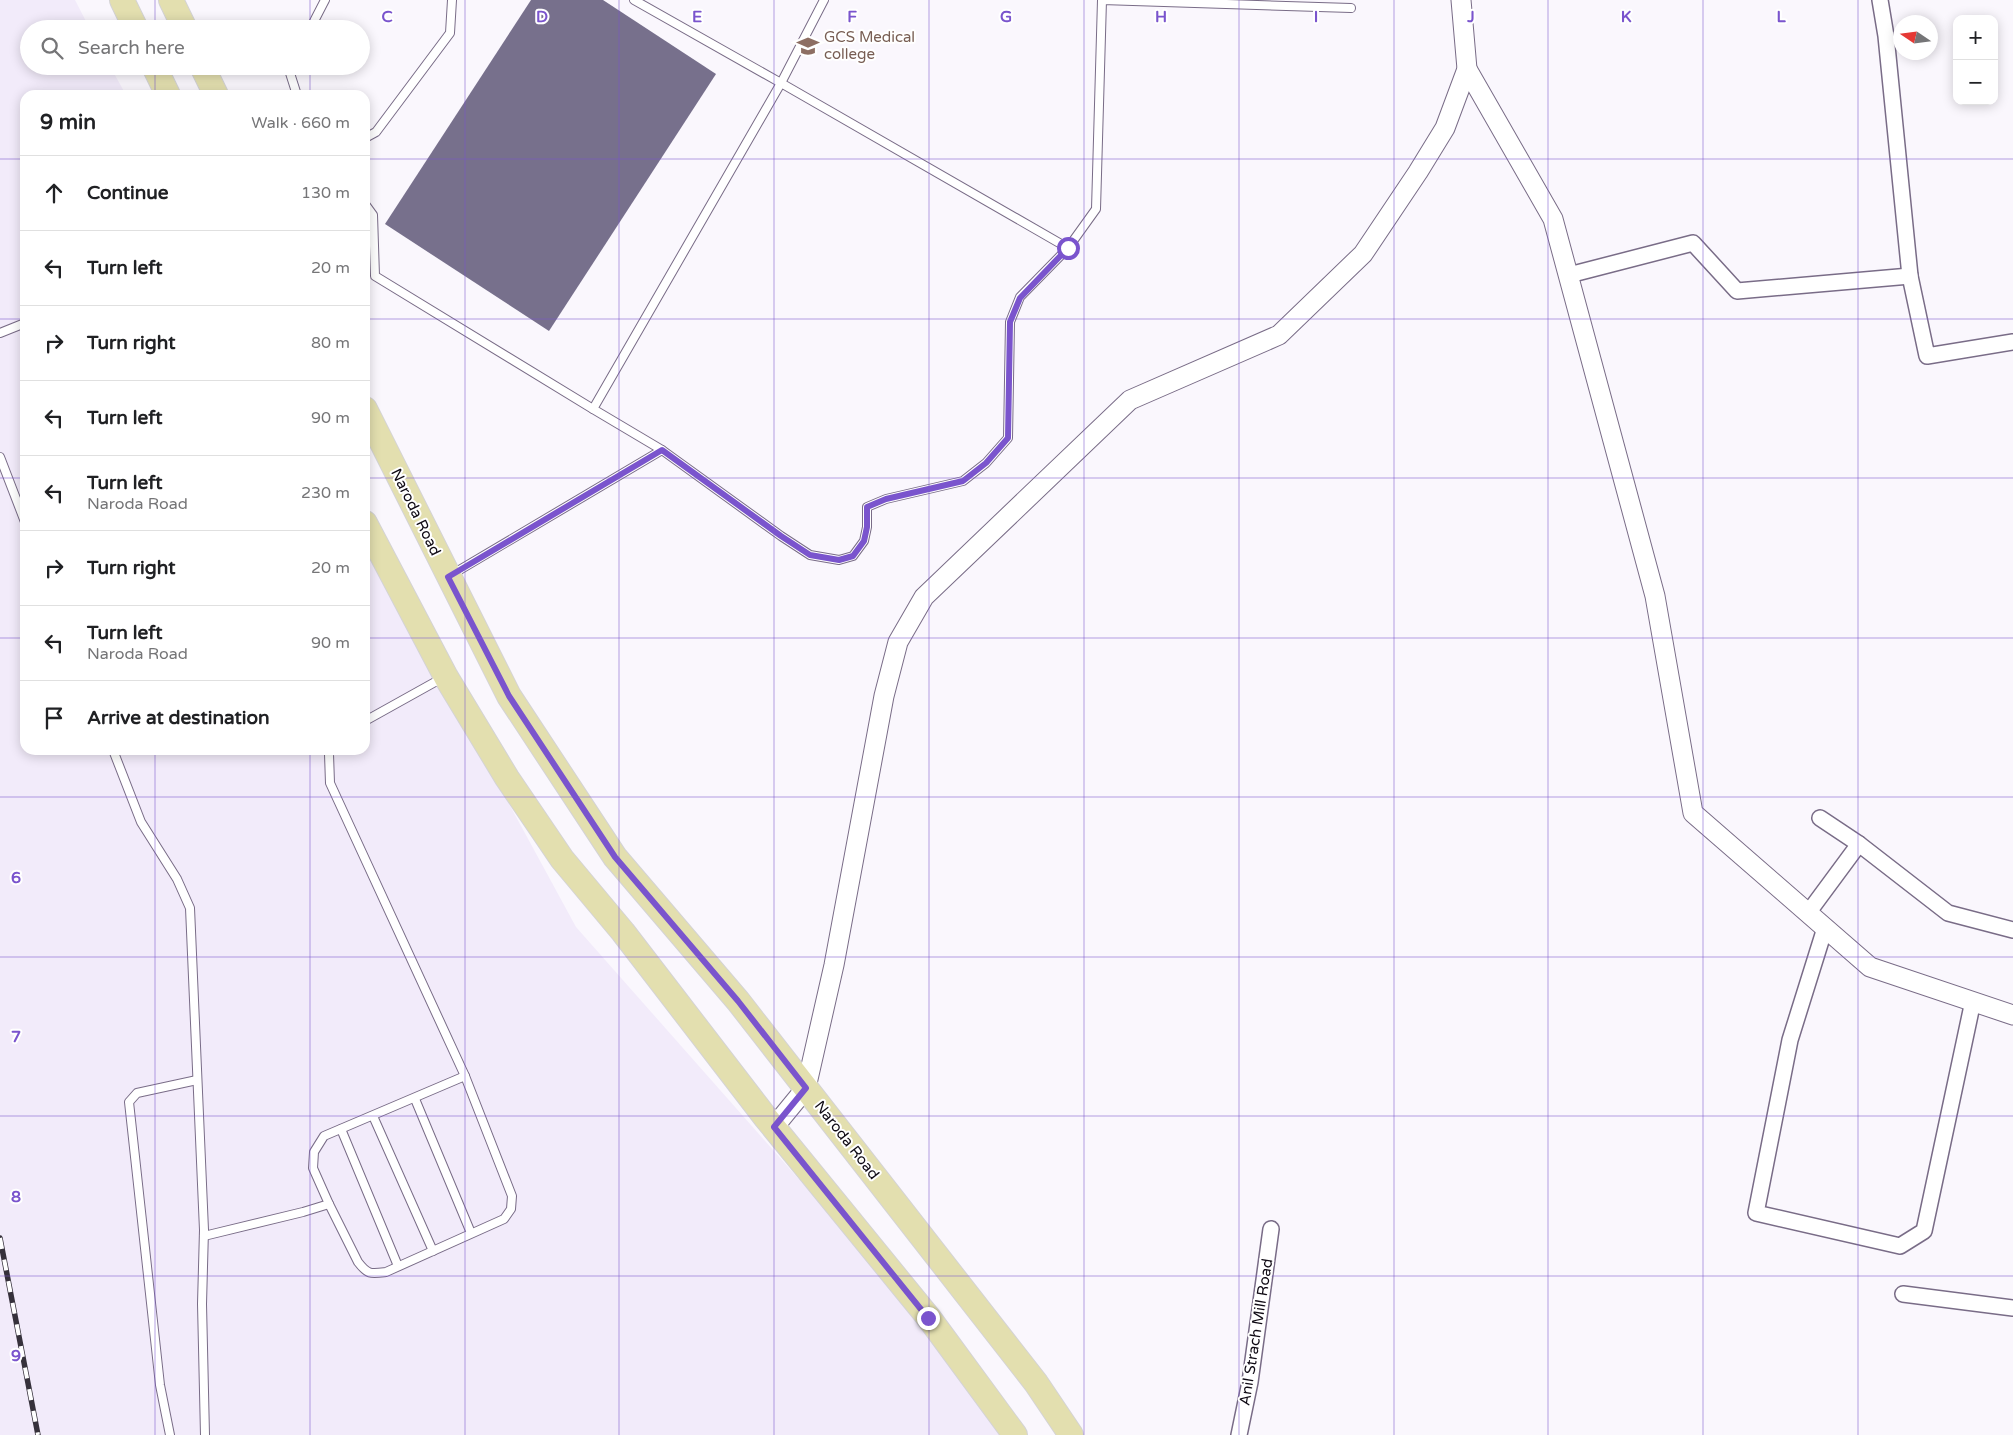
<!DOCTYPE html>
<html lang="en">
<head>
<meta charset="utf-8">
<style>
	:root { --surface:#fff; --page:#f6f6f6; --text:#202124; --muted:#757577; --line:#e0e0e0 }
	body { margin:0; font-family:"Varela Round",sans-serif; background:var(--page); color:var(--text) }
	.controls { position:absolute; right:15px; top:15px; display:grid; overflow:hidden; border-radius:10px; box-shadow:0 2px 12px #0003 }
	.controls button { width:45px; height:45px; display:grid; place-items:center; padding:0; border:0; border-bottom:1px solid var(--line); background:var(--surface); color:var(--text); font:25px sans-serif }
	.compass { position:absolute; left:1893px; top:15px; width:45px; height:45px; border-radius:50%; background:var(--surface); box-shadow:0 2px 12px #0003; rotate:283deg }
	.stop { position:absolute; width:15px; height:15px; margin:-11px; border:4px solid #7a54cd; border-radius:50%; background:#fff }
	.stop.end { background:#7a54cd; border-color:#fff; box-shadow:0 1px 5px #0008 }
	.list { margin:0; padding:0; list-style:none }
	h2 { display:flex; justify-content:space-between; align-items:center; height:65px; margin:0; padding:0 20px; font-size:21px }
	h2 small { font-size:16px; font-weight:400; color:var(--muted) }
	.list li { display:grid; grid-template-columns:32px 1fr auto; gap:15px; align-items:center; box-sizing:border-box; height:75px; padding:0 20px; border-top:1px solid var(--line) }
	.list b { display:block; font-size:19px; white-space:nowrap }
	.list p { margin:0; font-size:16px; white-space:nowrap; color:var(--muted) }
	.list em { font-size:16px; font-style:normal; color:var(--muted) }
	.icon { flex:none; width:28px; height:28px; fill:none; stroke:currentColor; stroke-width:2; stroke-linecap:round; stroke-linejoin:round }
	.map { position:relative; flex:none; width:2013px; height:1435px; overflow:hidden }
	.search { position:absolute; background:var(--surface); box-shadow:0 2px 12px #0003; left:20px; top:20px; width:350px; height:55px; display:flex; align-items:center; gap:12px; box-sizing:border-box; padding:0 18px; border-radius:28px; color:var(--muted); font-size:19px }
	.panel { position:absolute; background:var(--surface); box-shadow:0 2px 12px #0003; left:20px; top:90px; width:350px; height:665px; border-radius:15px }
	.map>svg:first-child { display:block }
	.built { fill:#f2ebfa }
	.building { fill:#77708c }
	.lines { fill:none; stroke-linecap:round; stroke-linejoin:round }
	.service-casing { stroke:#796c87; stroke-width:10 }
	.minor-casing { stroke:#796c87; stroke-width:18 }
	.tertiary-casing { stroke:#796c87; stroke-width:21 }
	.primary-casing { stroke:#d4d3d5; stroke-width:26 }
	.service { stroke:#fff; stroke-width:8 }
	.minor { stroke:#fff; stroke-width:15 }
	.tertiary { stroke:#fff; stroke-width:19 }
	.primary { stroke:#e3dfaf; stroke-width:24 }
	.rail-casing { stroke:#36313b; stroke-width:5.5 }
	.rail { stroke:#fff; stroke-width:4; stroke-dasharray:11; stroke-linecap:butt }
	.route { stroke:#7a54cd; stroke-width:6 }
	.grid { fill:none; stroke:#7a54cd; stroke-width:1; stroke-opacity:0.55 }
	.labels { text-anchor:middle; stroke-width:4; stroke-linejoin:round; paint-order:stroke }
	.education-label { font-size:15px; fill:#785e54; stroke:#fff; text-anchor:start }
	.street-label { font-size:15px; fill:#0f0a14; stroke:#fff }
	.grid-label { font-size:16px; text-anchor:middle; font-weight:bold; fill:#7a54cd; stroke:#fff; stroke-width:4; stroke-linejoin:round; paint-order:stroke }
</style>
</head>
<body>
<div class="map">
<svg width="2013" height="1435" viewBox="0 0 2013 1435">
	<rect width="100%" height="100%" fill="#faf7fd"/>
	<!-- built -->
	<path class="built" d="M0,0H75L90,29H29V66H110L126,95H25V750H365V539L576,927L1025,1435H0Z"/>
	<!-- building -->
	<path class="building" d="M531,0H603L716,74L549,331L385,224Z"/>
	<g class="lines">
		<!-- service casing -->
		<g class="service-casing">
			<g id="service">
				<path d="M634,0L781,83L593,409L662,450"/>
				<path d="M824,0L781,83L1068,248"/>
				<path d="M310,29L325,0"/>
				<path d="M290,66L289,70L297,95"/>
				<path d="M365,138L376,132L450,33L452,0"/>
				<path d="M365,204L373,215L375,276L593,409"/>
				<path d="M0,333L25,323"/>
				<path d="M0,457L25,522"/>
				<path d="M451,575L662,450L781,536L810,555L839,560L853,556L864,541L867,527V507L886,499L963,481L986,463L1008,438L1010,322L1020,297L1068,248L1096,209L1102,0L1351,8"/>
				<path d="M365,721L444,677"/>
				<path d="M113,750L141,822L177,879L190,908L204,1230L202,1304L205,1435"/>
				<path d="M415,1099L471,1233"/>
				<path d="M373,1116L433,1251"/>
				<path d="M341,1129L398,1266"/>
				<path d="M329,1204L358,1262C368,1275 371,1274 386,1272L504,1219L511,1209L512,1196L465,1076L330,783L329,754L331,750"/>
				<path d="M204,1236L303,1212L329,1204L313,1168L314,1152L324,1136L465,1076"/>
				<path d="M170,1435L160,1385L129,1102L137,1093L197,1080"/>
			</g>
		</g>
		<!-- minor casing -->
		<g class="minor-casing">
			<g id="minor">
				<path d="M1880,0L1886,36L1910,276L1927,356L2013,342"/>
				<path d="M1569,275L1693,243L1737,291L1910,276"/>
				<path d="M1820,818L1859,844L1948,913L2013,930"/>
				<path d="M1808,913L1859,844"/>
				<path d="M1825,928L1790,1040L1756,1213L1900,1246L1924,1231L1973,1001"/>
				<path d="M1903,1294L2013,1308"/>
				<path d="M1239,1435L1250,1382L1271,1229"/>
			</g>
		</g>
		<!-- tertiary casing -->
		<g class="tertiary-casing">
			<g id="tertiary">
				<path d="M1467,69L1553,219L1655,596L1693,813L1870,967L2013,1015"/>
				<path d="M774,1127L806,1088L834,965L884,696L898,642L924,597L1130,400L1279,335L1363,254L1418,172L1445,128L1467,69L1461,0"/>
			</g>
		</g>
		<!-- primary casing -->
		<g class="primary-casing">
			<g id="primary">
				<path d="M122,0L136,29"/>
				<path d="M171,0L185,29"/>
				<path d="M154,66L168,95"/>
				<path d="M202,66L216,95"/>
				<path d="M365,409L509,696L615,857L738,1001L1036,1383L1071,1435"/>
				<path d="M365,523L446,677L507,778L562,859L623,932L766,1118L929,1318L1015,1435"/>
			</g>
		</g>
		<!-- service -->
		<use href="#service" class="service"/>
		<!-- minor -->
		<use href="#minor" class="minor"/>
		<!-- tertiary -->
		<use href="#tertiary" class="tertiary"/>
		<!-- primary -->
		<use href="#primary" class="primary"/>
		<!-- rail casing -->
		<g class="rail-casing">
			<path id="rail" d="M0,1238L38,1435"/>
		</g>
		<!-- rail -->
		<use href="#rail" class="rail"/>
	</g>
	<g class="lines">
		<!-- route -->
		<path class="route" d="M928,1318L774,1127L806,1088L738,1001L615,857L509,696L448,577L662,450L781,536L810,555L839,560L853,556L864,541L867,527V507L886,499L963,481L986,463L1008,438L1010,322L1020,298L1068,248"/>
	</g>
	<!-- grid -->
	<path class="grid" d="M155,0V29M310,0V29M465,0V1435M619,0V1435M774,0V1435M929,0V1435M1084,0V1435M1239,0V1435M1394,0V1435M1548,0V1435M1703,0V1435M1858,0V1435M155,66V95M310,66V95M0,159H25M365,159H2013M0,319H25M365,319H2013M0,478H25M365,478H2013M0,638H25M365,638H2013M155,750V1435M310,750V1435M0,797H2013M0,957H2013M0,1116H2013M0,1276H2013"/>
	<!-- icons -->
	<defs>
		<g id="school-bare" transform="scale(1.725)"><path d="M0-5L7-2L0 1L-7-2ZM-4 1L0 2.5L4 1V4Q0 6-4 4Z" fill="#8d6e63" stroke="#fff" stroke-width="2.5" paint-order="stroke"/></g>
	</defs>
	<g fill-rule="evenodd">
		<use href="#school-bare" x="808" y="46"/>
	</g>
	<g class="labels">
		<!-- education labels -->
		<g class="education-label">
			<text x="824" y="42">GCS Medical<tspan x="824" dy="17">college</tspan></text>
		</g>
		<!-- street labels -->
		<g class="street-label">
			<text transform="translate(416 512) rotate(64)" y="5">Naroda Road</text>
			<text transform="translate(847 1140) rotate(52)" y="5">Naroda Road</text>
			<text transform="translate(1256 1332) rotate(-81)" y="5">Anil Strach Mill Road</text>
		</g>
	</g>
	<g class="grid-label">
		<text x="387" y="22">C</text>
		<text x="542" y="22">D</text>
		<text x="697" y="22">E</text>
		<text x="852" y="22">F</text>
		<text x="1006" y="22">G</text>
		<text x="1161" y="22">H</text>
		<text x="1316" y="22">I</text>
		<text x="1471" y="22">J</text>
		<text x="1626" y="22">K</text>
		<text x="1781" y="22">L</text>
		<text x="16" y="883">6</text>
		<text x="16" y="1042">7</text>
		<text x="16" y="1202">8</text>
		<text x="16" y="1361">9</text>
	</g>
</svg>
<div class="controls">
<button>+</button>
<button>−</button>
</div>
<svg class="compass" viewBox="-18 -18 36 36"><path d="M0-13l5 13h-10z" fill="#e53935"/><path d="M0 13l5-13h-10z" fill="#757577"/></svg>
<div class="stop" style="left:1068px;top:248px"></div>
<div class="stop end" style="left:928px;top:1318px"></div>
<div class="search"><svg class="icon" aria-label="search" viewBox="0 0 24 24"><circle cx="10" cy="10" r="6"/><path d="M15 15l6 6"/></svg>Search here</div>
<section class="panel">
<h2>9 min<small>Walk · 660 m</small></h2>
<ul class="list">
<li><svg class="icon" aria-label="ahead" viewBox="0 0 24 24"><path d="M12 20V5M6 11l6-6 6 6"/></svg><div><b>Continue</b></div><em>130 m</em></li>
<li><svg class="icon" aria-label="left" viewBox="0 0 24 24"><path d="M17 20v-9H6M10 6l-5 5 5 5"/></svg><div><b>Turn left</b></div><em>20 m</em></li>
<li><svg class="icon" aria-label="right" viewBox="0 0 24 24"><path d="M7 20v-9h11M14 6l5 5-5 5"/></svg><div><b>Turn right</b></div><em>80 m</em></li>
<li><svg class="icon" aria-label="left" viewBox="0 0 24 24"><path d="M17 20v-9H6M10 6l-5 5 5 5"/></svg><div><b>Turn left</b></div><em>90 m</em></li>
<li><svg class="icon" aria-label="left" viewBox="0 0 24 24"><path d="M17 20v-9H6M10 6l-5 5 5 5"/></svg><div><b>Turn left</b><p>Naroda Road</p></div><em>230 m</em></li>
<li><svg class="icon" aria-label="right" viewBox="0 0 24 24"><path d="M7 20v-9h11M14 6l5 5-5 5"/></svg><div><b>Turn right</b></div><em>20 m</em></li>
<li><svg class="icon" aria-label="left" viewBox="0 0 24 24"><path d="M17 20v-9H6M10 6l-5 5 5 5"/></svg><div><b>Turn left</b><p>Naroda Road</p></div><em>90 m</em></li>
<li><svg class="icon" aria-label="arrive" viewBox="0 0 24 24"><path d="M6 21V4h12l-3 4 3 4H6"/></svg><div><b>Arrive at destination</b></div></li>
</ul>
</section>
</div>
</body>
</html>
